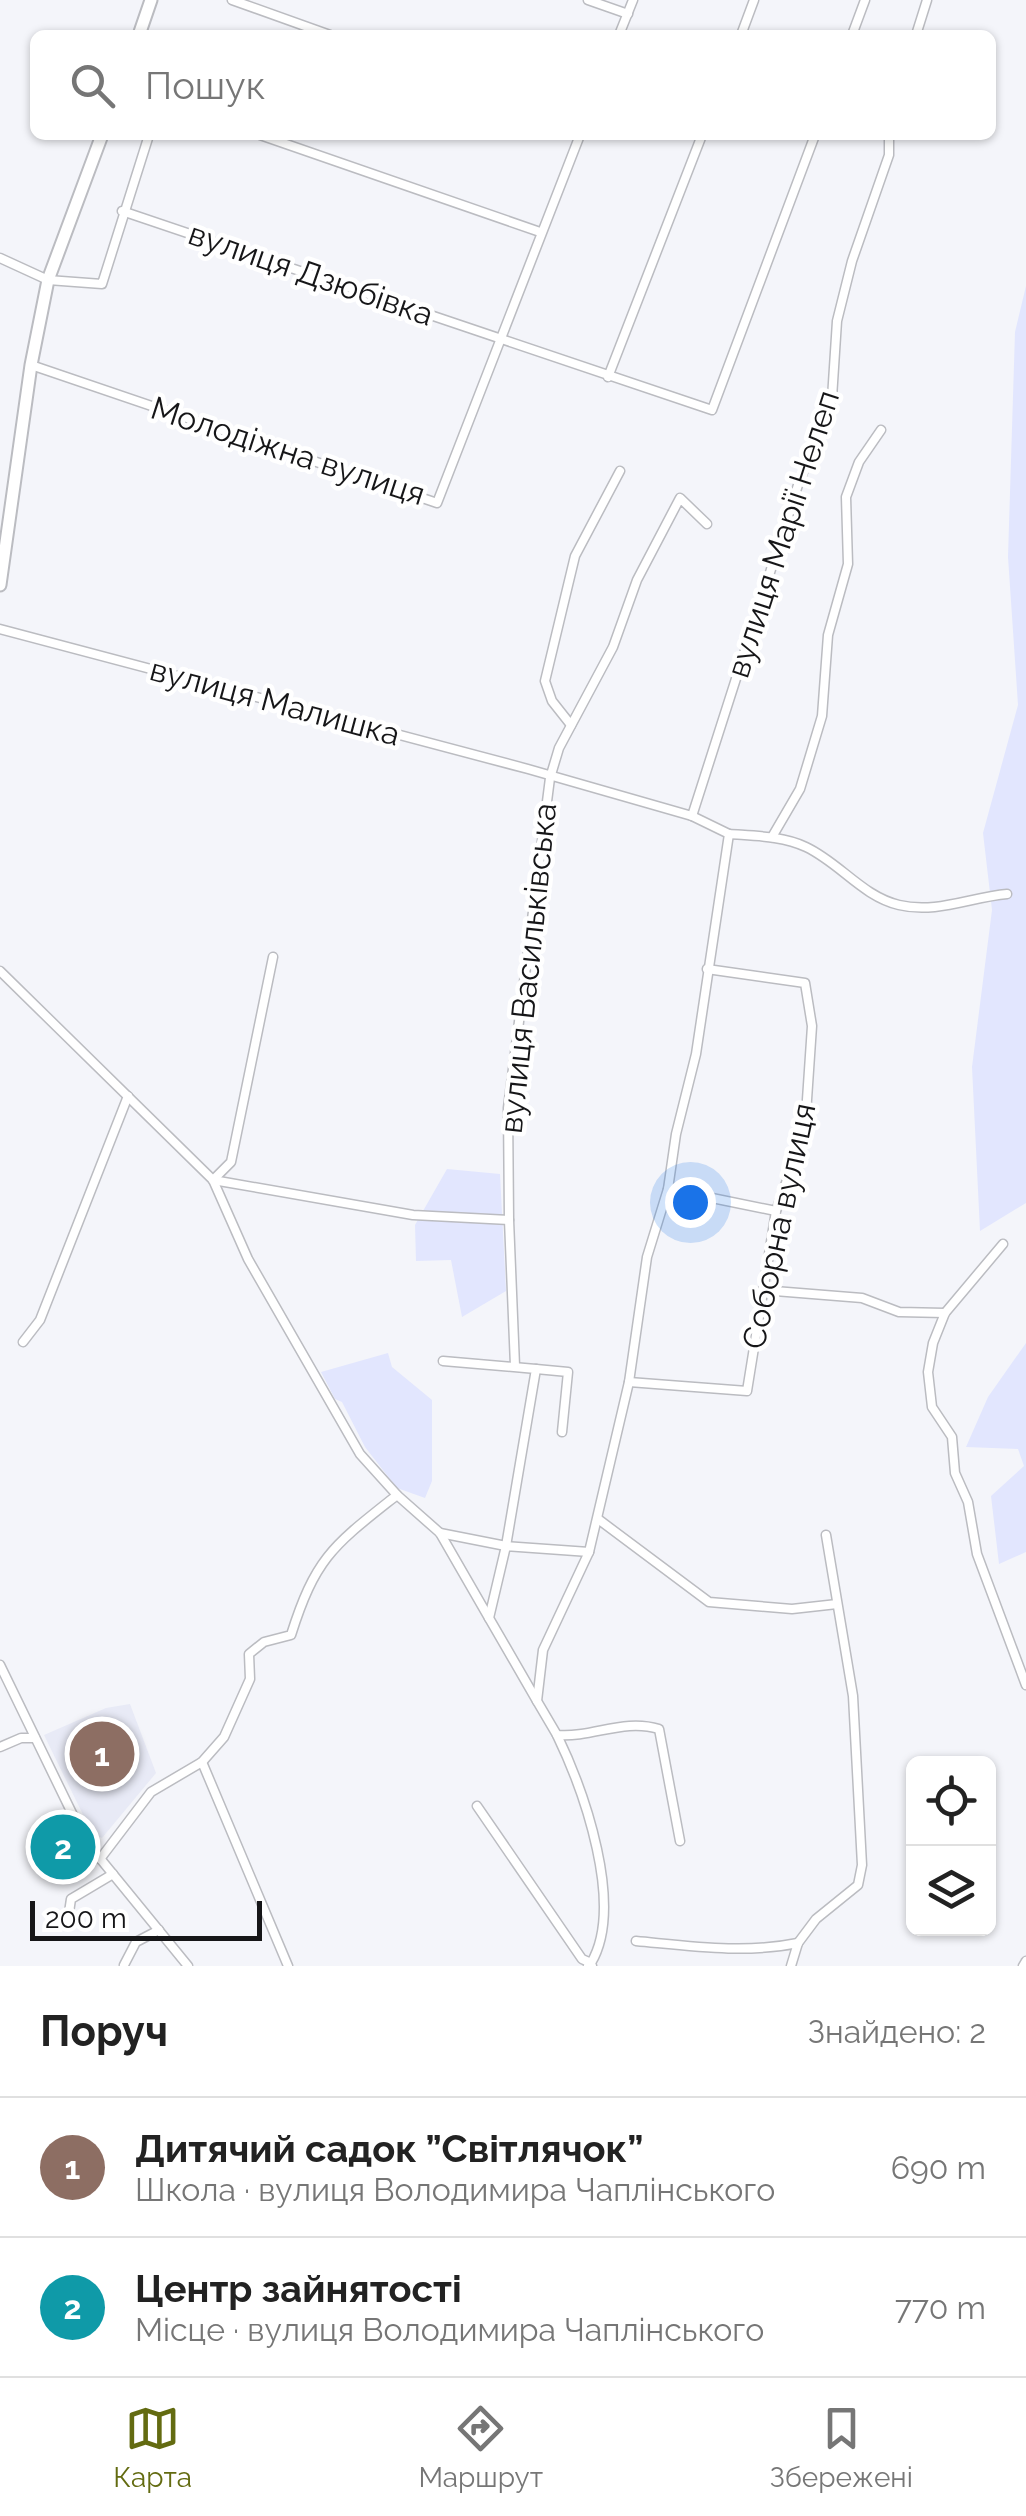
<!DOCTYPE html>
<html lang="uk">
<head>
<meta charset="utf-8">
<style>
	:root { --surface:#fff; --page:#f6f6f6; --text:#222; --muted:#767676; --line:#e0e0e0; --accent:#636b11 }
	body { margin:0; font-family:Raleway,sans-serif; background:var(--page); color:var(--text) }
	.controls { position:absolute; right:30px; bottom:30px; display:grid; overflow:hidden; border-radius:15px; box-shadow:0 2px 8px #0004 }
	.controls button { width:90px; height:90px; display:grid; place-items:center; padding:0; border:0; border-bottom:2px solid var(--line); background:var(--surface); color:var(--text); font:50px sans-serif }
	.scale { position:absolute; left:30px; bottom:25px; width:232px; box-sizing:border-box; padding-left:10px; border:5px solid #161618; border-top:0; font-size:28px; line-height:35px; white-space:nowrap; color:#161618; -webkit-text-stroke:8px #fff; paint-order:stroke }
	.you { position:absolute; left:690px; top:1202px; width:35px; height:35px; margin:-25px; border:8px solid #fff; border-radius:50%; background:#1a73e8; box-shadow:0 0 0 15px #1a73e833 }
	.badge { display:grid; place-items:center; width:65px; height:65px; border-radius:50%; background:var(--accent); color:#fff; font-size:32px; font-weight:700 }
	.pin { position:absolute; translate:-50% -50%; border:5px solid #fff; box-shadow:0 2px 10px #0006 }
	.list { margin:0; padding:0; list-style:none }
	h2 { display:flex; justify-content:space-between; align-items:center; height:130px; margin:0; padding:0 40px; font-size:42px }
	h2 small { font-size:32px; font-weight:400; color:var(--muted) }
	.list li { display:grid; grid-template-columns:65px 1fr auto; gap:30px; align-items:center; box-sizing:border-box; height:140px; padding:0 40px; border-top:2px solid var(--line) }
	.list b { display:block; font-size:38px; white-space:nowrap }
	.list p { margin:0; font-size:32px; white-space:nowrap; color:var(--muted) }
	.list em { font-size:32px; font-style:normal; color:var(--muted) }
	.icon { flex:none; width:55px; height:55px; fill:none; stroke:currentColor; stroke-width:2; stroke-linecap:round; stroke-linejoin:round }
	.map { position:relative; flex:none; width:1026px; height:1966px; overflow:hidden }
	.search { position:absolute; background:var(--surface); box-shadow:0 2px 8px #0004; left:30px; right:30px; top:30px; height:110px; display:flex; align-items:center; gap:25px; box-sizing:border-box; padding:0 35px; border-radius:15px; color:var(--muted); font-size:38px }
	.sheet { height:410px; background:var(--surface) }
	nav { display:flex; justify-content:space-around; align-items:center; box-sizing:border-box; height:140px; border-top:2px solid var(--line); background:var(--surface); font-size:28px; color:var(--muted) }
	nav a { display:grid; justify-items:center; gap:5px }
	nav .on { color:var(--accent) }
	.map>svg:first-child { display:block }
	.built { fill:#e8eaf6 }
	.green { fill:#e2e6fe }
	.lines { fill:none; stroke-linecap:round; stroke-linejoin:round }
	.minor-casing { stroke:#bbbcc1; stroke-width:11 }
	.primary-casing { stroke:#bbbcc1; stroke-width:15 }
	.minor { stroke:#fff; stroke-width:8 }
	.primary { stroke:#fff; stroke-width:11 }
	.labels { text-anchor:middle; stroke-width:9; stroke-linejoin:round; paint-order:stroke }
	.street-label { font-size:32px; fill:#161618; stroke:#fff }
</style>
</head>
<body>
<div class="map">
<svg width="1026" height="1966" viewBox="0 0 1026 1966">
	<rect width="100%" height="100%" fill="#f4f5fa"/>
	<!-- built -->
	<path class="built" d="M130,1704L156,1773L102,1838L92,1833L44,1735L106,1708Z"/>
	<!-- green -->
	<g class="green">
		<path d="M1026,286V1203L980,1231L972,1067L992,910L983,833L1018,705L1008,557L1015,332Z"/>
		<path d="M447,1169L500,1174L506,1291L462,1317L451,1260L416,1261L415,1225Z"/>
		<path d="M1026,1343V1552L999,1564L991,1496L1024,1466L1018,1449L966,1447L988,1397Z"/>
		<path d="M388,1353L392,1367L432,1400V1481L425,1498L397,1488L365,1447L342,1402L335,1399L321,1372Z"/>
	</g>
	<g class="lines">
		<!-- minor casing -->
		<g class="minor-casing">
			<g id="minor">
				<path d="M232,0L330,35"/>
				<path d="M588,0L628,14"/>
				<path d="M619,35L633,0"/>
				<path d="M741,35L754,0"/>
				<path d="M852,35L865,0"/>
				<path d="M916,35L927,0"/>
				<path d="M260,135L540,232"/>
				<path d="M122,211L712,410L815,135"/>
				<path d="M0,258L48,280L102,284L149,135"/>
				<path d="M31,365L437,503L580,135"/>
				<path d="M608,377L702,135"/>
				<path d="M0,629L528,769L692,816L729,834L696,1054L676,1134L668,1189L647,1257L629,1382L589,1552L506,1546L489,1618L537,1701"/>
				<path d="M571,725L552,701L545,681L575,556L620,471"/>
				<path d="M692,816L798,485L832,398L837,321L852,261L889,155V135"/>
				<path d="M729,834C755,836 783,836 806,847C840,863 862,896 899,905C936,914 971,897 1007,894"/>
				<path d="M772,837L800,789L822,716L828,635L848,564L846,497L859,462L881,430"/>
				<path d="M0,971L213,1180L248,1259L360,1454L397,1495L440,1533L489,1618"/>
				<path d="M213,1180L413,1215L509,1220L508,1108L550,778L559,748L613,647L637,580L680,498L707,524"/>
				<path d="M213,1180L231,1162L273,957"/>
				<path d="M668,1189L776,1211"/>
				<path d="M509,1220L515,1366"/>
				<path d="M1003,1244L945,1313L933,1343L928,1372L932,1407L952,1437L955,1473L968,1502L977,1554L1026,1685"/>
				<path d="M762,1290L862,1298L899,1312L945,1313"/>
				<path d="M23,1342L40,1320L128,1096"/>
				<path d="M536,1369L568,1372L562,1432"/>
				<path d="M629,1382L747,1391L776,1211L805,1129L812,1026L805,983L707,969"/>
				<path d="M598,1519L709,1602L792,1609L837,1604"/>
				<path d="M440,1533L506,1546L536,1369L443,1361"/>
				<path d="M589,1552L543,1650L537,1701L557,1735C593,1738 623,1718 659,1729L680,1841"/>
				<path d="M0,1665L85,1840L188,1966"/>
				<path d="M557,1735C584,1791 625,1906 591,1963L592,1966"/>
				<path d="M0,1747L21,1738H35"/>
				<path d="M202,1762L288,1966"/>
				<path d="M477,1806L582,1959L591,1963L588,1966"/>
				<path d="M100,1859L151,1792L202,1762L224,1737L250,1679L249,1654L264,1642L291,1635C316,1556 334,1545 397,1495"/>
				<path d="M68,1919L71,1899L113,1874"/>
				<path d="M636,1941C690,1946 745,1954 798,1943"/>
				<path d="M124,1965L136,1942L159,1930"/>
				<path d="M791,1966L798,1943L816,1919L858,1885L862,1865L853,1696L826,1535"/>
				<path d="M1023,1966L1026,1961"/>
			</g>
		</g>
		<!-- primary casing -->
		<g class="primary-casing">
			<g id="primary">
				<path d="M139,35L151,0"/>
				<path d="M0,585L31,365L48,280L102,135"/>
			</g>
		</g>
		<!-- minor -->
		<use href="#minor" class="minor"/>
		<!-- primary -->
		<use href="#primary" class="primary"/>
	</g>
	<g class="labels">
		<!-- street labels -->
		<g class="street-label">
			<text transform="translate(311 274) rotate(19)" y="11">вулиця Дзюбівка</text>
			<text transform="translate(288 451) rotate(18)" y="11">Молодіжна вулиця</text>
			<text transform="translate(783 534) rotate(-72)" y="11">вулиця Марії Нелеп</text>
			<text transform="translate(275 702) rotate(15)" y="11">вулиця Малишка</text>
			<text transform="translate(528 968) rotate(-84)" y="11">вулиця Васильківська</text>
			<text transform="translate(779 1226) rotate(-78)" y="11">Соборна вулиця</text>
		</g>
	</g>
</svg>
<div class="controls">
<button><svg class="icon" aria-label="locate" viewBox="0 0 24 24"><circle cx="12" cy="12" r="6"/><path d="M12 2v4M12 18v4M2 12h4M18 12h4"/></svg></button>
<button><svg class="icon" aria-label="layers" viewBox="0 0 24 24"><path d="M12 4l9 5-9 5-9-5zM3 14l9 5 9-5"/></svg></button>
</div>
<div class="scale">200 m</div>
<div class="you"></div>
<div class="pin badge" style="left:102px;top:1754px;background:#8d6e63">1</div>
<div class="pin badge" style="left:63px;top:1847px;background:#0f9aa8">2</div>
<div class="search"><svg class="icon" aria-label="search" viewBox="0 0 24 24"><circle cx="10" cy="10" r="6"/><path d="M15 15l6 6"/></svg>Пошук</div>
</div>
<section class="sheet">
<h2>Поруч<small>Знайдено: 2</small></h2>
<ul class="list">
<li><span class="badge" style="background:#8d6e63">1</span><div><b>Дитячий садок ”Світлячок”</b><p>Школа · вулиця Володимира Чаплінського</p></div><em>690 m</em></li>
<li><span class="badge" style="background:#0f9aa8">2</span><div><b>Центр зайнятості</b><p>Місце · вулиця Володимира Чаплінського</p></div><em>770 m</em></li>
</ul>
</section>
<nav>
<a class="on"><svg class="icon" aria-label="map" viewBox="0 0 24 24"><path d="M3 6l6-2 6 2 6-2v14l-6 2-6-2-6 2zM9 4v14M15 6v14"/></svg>Карта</a>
<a><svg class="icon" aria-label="directions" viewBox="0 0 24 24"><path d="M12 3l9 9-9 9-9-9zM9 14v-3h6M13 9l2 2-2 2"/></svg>Маршрут</a>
<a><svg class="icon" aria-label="saved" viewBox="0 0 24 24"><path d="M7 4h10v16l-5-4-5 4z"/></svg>Збережені</a>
</nav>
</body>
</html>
